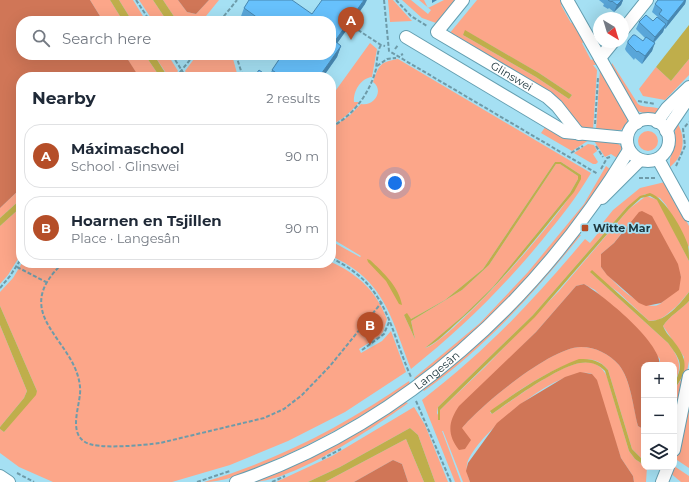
<!DOCTYPE html>
<html lang="en">
<head>
<meta charset="utf-8">
<style>
	:root { --surface:#fff; --page:#f2f2f3; --text:#1f2937; --muted:#747a83; --line:#e0e1e3; --accent:#b54e28 }
	body { margin:0; font-family:Montserrat,sans-serif; background:var(--page); color:var(--text) }
	.controls { position:absolute; right:12px; bottom:12px; display:grid; overflow:hidden; border-radius:8px; box-shadow:0 4px 16px #0002 }
	.controls button { width:36px; height:36px; display:grid; place-items:center; padding:0; border:0; border-bottom:1px solid var(--line); background:var(--surface); color:var(--text); font:20px sans-serif }
	.compass { position:absolute; left:593px; top:12px; width:36px; height:36px; border-radius:50%; background:var(--surface); box-shadow:0 4px 16px #0002; rotate:142deg }
	.you { position:absolute; left:395px; top:183px; width:14px; height:14px; margin:-10px; border:3px solid #fff; border-radius:50%; background:#1a73e8; box-shadow:0 0 0 6px #1a73e833 }
	.badge { display:grid; place-items:center; width:26px; height:26px; border-radius:50%; background:var(--accent); color:#fff; font-size:13px; font-weight:700 }
	.pin { position:absolute; translate:-50% -33px; filter:drop-shadow(0 1px 2px #0008) }
	.pin::after { content:''; position:absolute; top:21px; width:14px; height:12px; background:inherit; clip-path:polygon(0 0,100% 0,50% 100%) }
	.list { margin:0; padding:0; list-style:none }
	h2 { display:flex; justify-content:space-between; align-items:center; height:52px; margin:0; padding:0 16px; font-size:17px }
	h2 small { font-size:13px; font-weight:400; color:var(--muted) }
	.list li { display:grid; grid-template-columns:26px 1fr auto; gap:12px; align-items:center; box-sizing:border-box; height:64px; margin:0 8px 8px; padding:0 8px; border:1px solid var(--line); border-radius:16px }
	.list b { display:block; font-size:15px; white-space:nowrap }
	.list p { margin:0; font-size:13px; white-space:nowrap; color:var(--muted) }
	.list em { font-size:13px; font-style:normal; color:var(--muted) }
	.icon { flex:none; width:22px; height:22px; fill:none; stroke:currentColor; stroke-width:2; stroke-linecap:round; stroke-linejoin:round }
	.map { position:relative; flex:none; width:689px; height:482px; overflow:hidden }
	.search { position:absolute; background:var(--surface); box-shadow:0 4px 16px #0002; left:16px; top:16px; width:320px; height:44px; display:flex; align-items:center; gap:10px; box-sizing:border-box; padding:0 14px; border-radius:16px; color:var(--muted); font-size:15px }
	.panel { position:absolute; background:var(--surface); box-shadow:0 4px 16px #0002; left:16px; top:72px; width:320px; height:196px; border-radius:16px }
	.map>svg:first-child { display:block }
	.green { fill:#fca689; fill-rule:evenodd }
	.forest { fill:#d07657 }
	.water { fill:#bfae4b }
	.lines { fill:none; stroke-linecap:round; stroke-linejoin:round }
	.minor-casing { stroke:#649eb0; stroke-width:14 }
	.path { stroke:#6e9ba9; stroke-width:2; stroke-dasharray:4 2; stroke-linecap:butt }
	.minor { stroke:#fff; stroke-width:12 }
	.wall { fill:#59a6d9 }
	.shaded-wall { fill:#4887b0 }
	.building { fill:#67c1fc; stroke:#4887b0 }
	.poi-dot { fill:#b54e28; stroke:#a5e0f3; stroke-width:1.5 }
	.labels { text-anchor:middle; stroke-width:3.5; stroke-linejoin:round; paint-order:stroke }
	.street-label { font-size:11px; fill:#20383f; stroke:#a5e0f3 }
	.poi-label { font-size:11px; font-weight:bold; fill:#20383f; stroke:#a5e0f3; text-anchor:start }
</style>
</head>
<body>
<div class="map">
<svg width="689" height="482" viewBox="0 0 689 482">
	<rect width="100%" height="100%" fill="#a5e0f3"/>
	<!-- green -->
	<g class="green">
		<path d="M90,0H110L123,21H103Z"/>
		<path d="M119,0H133L146,21H132Z"/>
		<path d="M139,0H153L167,21H153Z"/>
		<path d="M163,0H178L187,12L196,14L209,0H219L202,21H177Z"/>
		<path d="M388,0H393L412,21L390,22Z"/>
		<path d="M402,0H411L428,14L431,10L419,0H424L428,8L444,0H458L441,21L436,23L422,18Z"/>
		<path d="M477,0H563L565,3L561,5L571,23L575,21L586,41L582,43L591,60L596,58L599,65H593L597,70L593,130L579,126L449,34ZM466,31L539,73L572,95L569,99L536,77L463,35Z"/>
		<path d="M370,43L377,49L372,77C361,78 353,91 354,102H359C351,112 342,120 331,125V97Z"/>
		<path d="M125,55H145L160,77H138Z"/>
		<path d="M154,55H168L178,71L173,77H165L166,73Z"/>
		<path d="M197,55H232L238,77H189L185,71Z"/>
		<path d="M398,59L591,173C577,197 560,218 543,239C503,288 460,330 411,369C391,318 385,280 331,256V241L360,257L361,256L331,238V128L349,116L361,104C373,107 385,91 373,82C379,65 380,62 398,59ZM555,162H561L581,175C578,200 448,344 425,348L463,316L493,287L570,193L578,179V176L560,164H556L489,265L462,290L411,321L415,339L404,315L407,314L411,319L445,300L483,269Z"/>
		<path d="M689,59V75L665,100L643,96L639,89L656,67L671,81Z"/>
		<path d="M612,63L638,104C644,109 654,105 662,110L650,115L637,111L611,67Z"/>
		<path d="M600,68L627,116V123L621,130H596Z"/>
		<path d="M678,124C686,139 684,156 670,167V159L675,143V131Z"/>
		<path d="M546,126L566,138L589,140L572,151L541,133Z"/>
		<circle cx="648" cy="141" r="10"/>
		<path d="M594,141L617,143L622,147L617,158L611,154L605,157Z"/>
		<path d="M588,144L594,145L597,151L593,154L598,162L596,164H593L574,153Z"/>
		<path d="M606,166L611,170C585,206 559,242 530,276C495,314 456,348 416,380L414,378L480,323L528,272L584,204Z"/>
		<path d="M665,182L689,226V247L666,205L660,198L645,194L627,207L533,315L438,407L437,413L440,419V410L485,367L559,291L629,209L646,196L658,200L689,261V292L677,306L665,316L658,320L649,321L618,292L590,272L668,343C678,356 684,367 674,382V365H660V359L595,290L584,284L576,286L536,332L507,361L462,428C481,405 551,347 581,347C596,347 609,354 619,365C630,378 634,409 638,426L643,429L644,426V461L632,449L608,370C604,365 599,361 593,360C569,355 509,396 490,412L492,414C513,400 556,367 580,363C592,360 603,366 607,377L629,451L635,459L644,465V467H647L646,482H634L633,476L621,458L592,374C563,363 474,435 467,464C466,471 468,476 470,482H463L443,431H442L461,482H455L422,400C487,350 533,301 585,239L590,243L603,227L601,225L613,210L640,188ZM627,226L669,248L681,277C676,283 667,300 660,304C643,314 611,280 601,267V254L614,243Z"/>
		<path d="M21,188V199L0,218V208Z"/>
		<path d="M21,207V254L8,275L0,284V226Z"/>
		<path d="M578,234L581,235C534,293 485,348 424,391L423,390L493,331L538,283Z"/>
		<path d="M331,262C358,274 376,291 387,319L383,332L380,336L359,349L361,353L382,341L391,331L406,372L345,412L288,441L230,465L172,482H53L19,467L0,453V429L4,432L37,391L0,306V292L13,278L22,263Z"/>
		<path d="M689,301V361L674,442V390L681,380L684,357L663,326C669,316 681,310 689,301Z"/>
		<path d="M0,325L27,391L24,398L0,427Z"/>
		<path d="M409,381L410,384C362,417 313,445 260,466C242,474 224,482 204,482C279,460 345,425 409,381Z"/>
		<path d="M689,390V468L677,460L674,464V459Z"/>
		<path d="M405,402L408,403C374,428 292,482 252,482L358,431Z"/>
		<path d="M414,407L425,425L448,482H435L418,435L410,428L340,467L308,482H276L332,456Z"/>
		<path d="M406,439L424,482H408L402,464L393,460L354,482H325Z"/>
		<path d="M674,466L689,476V482H681L669,472L671,467Z"/>
	</g>
	<!-- forest -->
	<g class="forest">
		<path d="M0,0H90L103,21H21V55H125L139,77H21V188L0,208Z"/>
		<path d="M178,0H209L196,14L187,12Z"/>
		<path d="M642,211L652,216L678,264L681,277L679,290L661,303L646,306L639,303L607,275L601,267V254L614,243L639,212Z"/>
		<path d="M584,284C604,296 660,341 660,365H644L643,429L638,426C633,407 631,380 619,365C609,354 596,347 581,347C551,347 481,405 462,428L471,440L465,449L459,450C447,435 448,422 459,406L536,332L576,286Z"/>
		<path d="M580,372L592,374L597,380L621,458L633,476L634,482H470L466,471L468,463L497,423L520,404L565,377Z"/>
		<path d="M393,460L402,464L408,482H354Z"/>
	</g>
	<!-- water -->
	<g class="water">
		<path d="M110,0H119L132,21H123Z"/>
		<path d="M153,0H163L177,21H167Z"/>
		<path d="M689,25V59L671,81L656,67Z"/>
		<path d="M465,30L539,73L572,95L569,99L536,77L463,35Z"/>
		<path d="M145,55H154L166,74L160,77Z"/>
		<path d="M555,162H561L581,175V179L574,192C537,237 502,283 458,322C448,331 437,343 425,348L463,316L493,287L570,193L578,179V176L560,164H556L489,265L462,290L411,321L415,339L404,315L407,313L411,319L445,300L483,269Z"/>
		<path d="M650,193C665,198 683,230 688,245C689,250 689,256 689,261L657,200L650,196L641,198L629,209L535,317L440,410V420H438V407L533,315L627,207L640,196Z"/>
		<path d="M21,199V207L0,226V218Z"/>
		<path d="M367,259L370,260C383,272 399,287 402,305L399,304L386,281L368,262Z"/>
		<path d="M592,270L649,321C665,322 680,304 689,292V301C681,310 669,316 663,326C665,331 668,335 672,339C688,359 689,369 674,390C674,383 676,381 678,375C684,362 675,353 668,343L590,272Z"/>
		<path d="M0,306L37,391L36,395L4,432L0,429V427L24,398L27,391L0,325Z"/>
		<path d="M579,359C591,359 600,360 608,370L632,449L644,461V465L635,459L629,451L605,371C599,364 589,361 580,363C557,367 512,400 492,414L490,411C518,391 547,371 579,359Z"/>
		<path d="M410,428L418,435L435,482H424L406,439L325,482H308L340,467Z"/>
	</g>
	<g class="lines">
		<!-- minor casing -->
		<g class="minor-casing">
			<g id="minor">
				<path id="s1" d="M463,0L437,32L547,97L557,106L579,134"/>
				<path d="M567,0L637,123"/>
				<path d="M623,30L647,0"/>
				<path d="M406,37L565,132L627,138"/>
				<path d="M600,58L613,42"/>
				<circle cx="648" cy="140" r="21"/>
				<path d="M657,122L667,108L689,87"/>
				<path d="M666,131L689,97"/>
				<path d="M658,159L689,215"/>
				<path d="M602,198L640,160"/>
				<path d="M674,450L689,376"/>
				<path d="M0,476L9,482"/>
				<path id="s2" d="M236,482C403,425 539,299 629,150"/>
				<path d="M662,482L668,467"/>
			</g>
		</g>
		<!-- path -->
		<g class="path">
			<path d="M136,0L150,21"/>
			<path d="M384,0L389,51L598,174"/>
			<path d="M396,0L411,16L427,26"/>
			<path d="M220,21L237,0"/>
			<path d="M358,30L381,45L385,46"/>
			<path d="M395,49L398,45"/>
			<path d="M172,55L186,77"/>
			<path d="M236,55L242,74L245,77"/>
			<path d="M401,55L403,54"/>
			<path d="M377,66L387,59L396,58"/>
			<path d="M176,77L194,55"/>
			<path d="M638,101L655,104"/>
			<path d="M595,124L598,78"/>
			<path d="M331,127C353,116 370,93 376,69C377,62 377,51 381,45"/>
			<path d="M596,146L603,157"/>
			<path d="M571,153L583,146"/>
			<path d="M676,166L685,146L683,129L689,122"/>
			<path d="M601,169L607,158L610,157"/>
			<path d="M639,178H655"/>
			<path d="M331,258C388,285 388,325 411,377"/>
			<path d="M63,263C7,315 76,339 80,387C82,402 67,431 85,442C97,450 145,445 160,443L264,418L284,409L302,395L330,366L382,302"/>
			<path d="M17,267L46,282"/>
			<path d="M0,288L10,276L21,259"/>
			<path d="M362,350L384,334L389,322"/>
			<path d="M416,401L451,482"/>
			<path d="M322,459L341,449"/>
			<path d="M17,473L34,482"/>
			<path d="M197,482L230,471"/>
			<path d="M272,482L285,476"/>
		</g>
		<!-- minor -->
		<use href="#minor" class="minor"/>
	</g>
	<!-- wall -->
	<g class="wall">
		<path d="M599,0H623L621,5L614,12L609,8L608,9L603,6L604,4Z"/>
		<path d="M658,0H686L685,4L665,29L664,28L663,32L654,43L652,51L642,64L635,58L634,60L626,51L625,49L628,41H643L645,38L636,29L639,22L653,21L658,18V17L652,12L655,4Z"/>
		<path d="M365,4L337,43L341,46L337,57L323,77H269L272,70L331,21H243L240,19L244,8L312,14Z"/>
		<path d="M256,74L265,77H255Z"/>
	</g>
	<!-- shaded-wall -->
	<g class="shaded-wall">
		<path d="M364,0H367L365,4L331,52L335,41Z"/>
		<path d="M432,0H437L432,3Z"/>
		<path d="M622,0H623L621,5L614,12L617,5Z"/>
		<path d="M685,0H686L685,4L665,29L668,21Z"/>
		<path d="M666,24L663,32L652,44L655,37Z"/>
		<path d="M655,43L652,51L642,64L645,56Z"/>
		<path d="M341,46L337,57L323,77H319Z"/>
	</g>
	<!-- building -->
	<g class="building">
		<path d="M249,0H292L312,14L322,0H364L335,41L341,46L319,77H282L272,70L282,55H331V21H262L244,8Z"/>
		<path d="M608,0H622L617,5L612,1L611,2Z"/>
		<path d="M658,0H685L668,21L659,14L662,10L655,4Z"/>
		<path d="M606,13L611,17L610,18H604L603,17Z"/>
		<path d="M646,15L653,21L657,17L666,24L655,37L639,22Z"/>
		<path d="M633,35H635L643,41L646,37L655,43L645,56L638,51L637,52L628,43V41Z"/>
		<path d="M259,70L266,75L264,77H261L256,74Z"/>
	</g>
	<!-- markers -->
	<rect class="poi-dot" x="581" y="224" width="8" height="8" rx="2"/>
	<g class="labels">
		<!-- street labels -->
		<g class="street-label">
			<text dy="4" stroke="none"><textPath href="#s1" startOffset="128">Glinswei</textPath></text>
			<text dy="4" stroke="none"><textPath href="#s2" startOffset="231">Langesân</textPath></text>
		</g>
		<!-- poi labels -->
		<g class="poi-label">
			<text x="593" y="232">Witte Mar</text>
		</g>
	</g>
</svg>
<div class="controls">
<button>+</button>
<button>−</button>
<button><svg class="icon" aria-label="layers" viewBox="0 0 24 24"><path d="M12 4l9 5-9 5-9-5zM3 14l9 5 9-5"/></svg></button>
</div>
<svg class="compass" viewBox="-18 -18 36 36"><path d="M0-13l5 13h-10z" fill="#e53935"/><path d="M0 13l5-13h-10z" fill="#747a83"/></svg>
<div class="you"></div>
<div class="pin badge" style="left:351px;top:40px">A</div>
<div class="pin badge" style="left:370px;top:345px">B</div>
<div class="search"><svg class="icon" aria-label="search" viewBox="0 0 24 24"><circle cx="10" cy="10" r="6"/><path d="M15 15l6 6"/></svg>Search here</div>
<section class="panel">
<h2>Nearby<small>2 results</small></h2>
<ul class="list">
<li><span class="badge">A</span><div><b>Máximaschool</b><p>School · Glinswei</p></div><em>90 m</em></li>
<li><span class="badge">B</span><div><b>Hoarnen en Tsjillen</b><p>Place · Langesân</p></div><em>90 m</em></li>
</ul>
</section>
</div>
</body>
</html>
